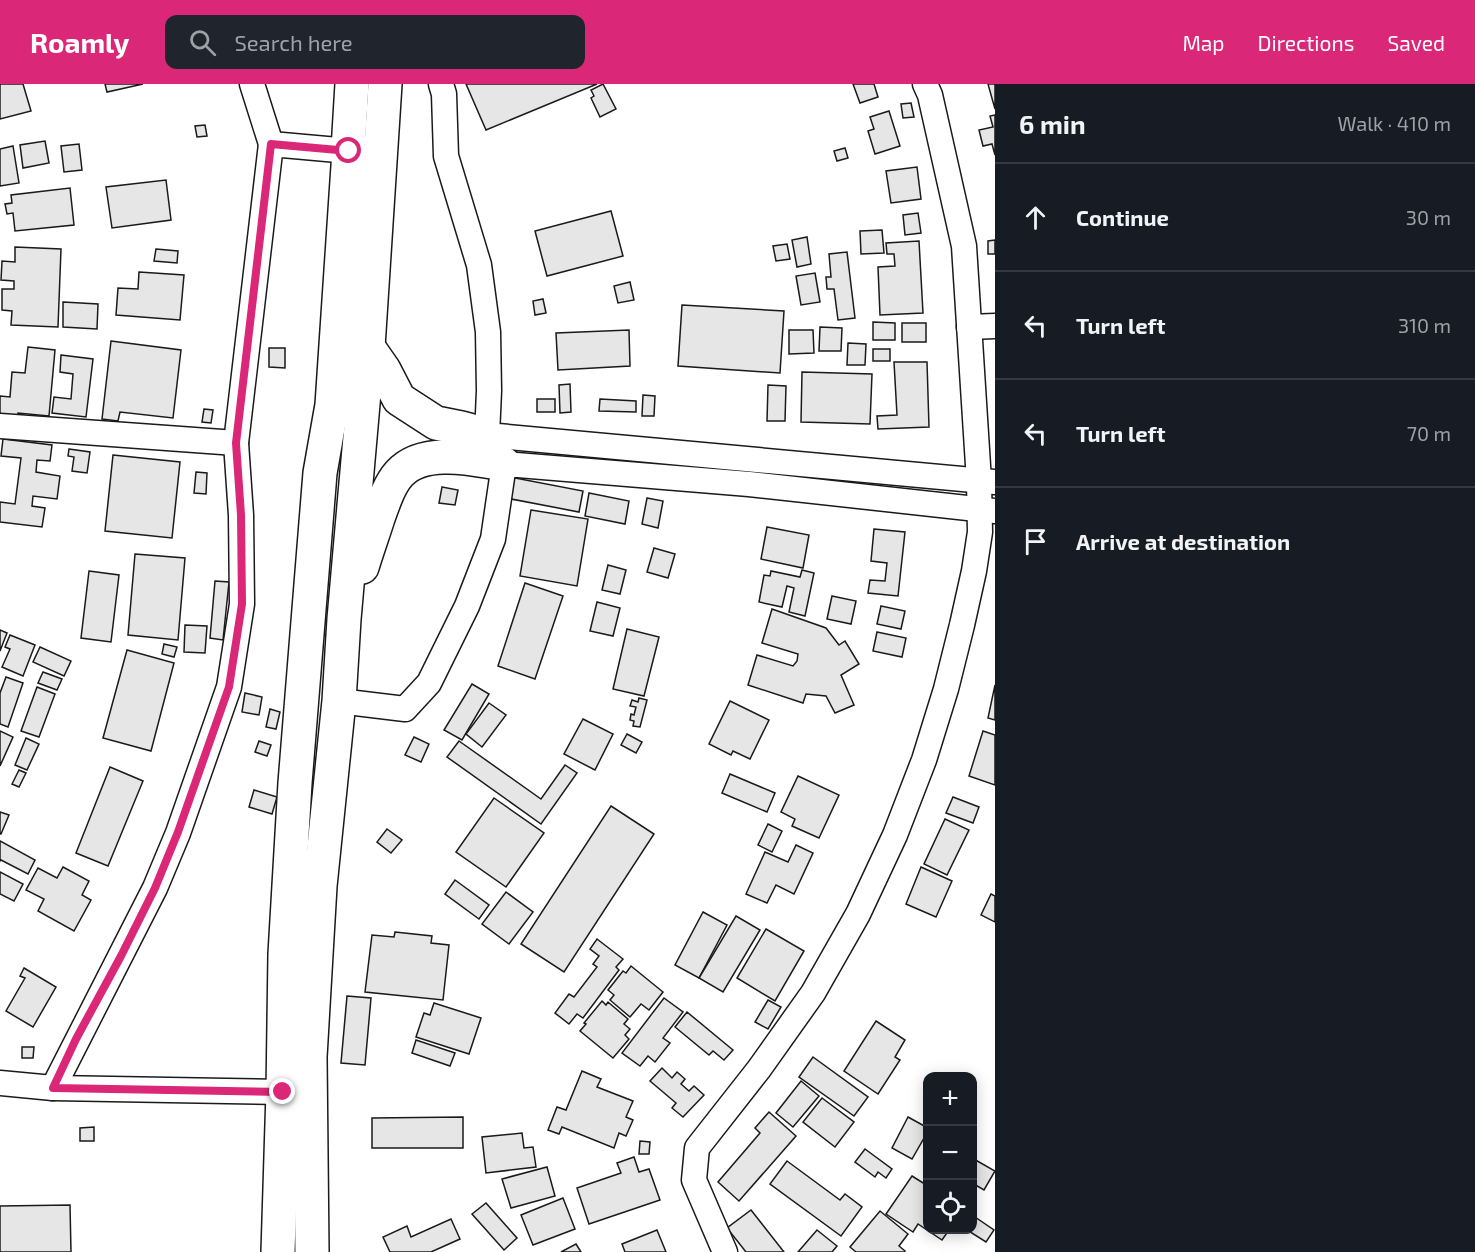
<!DOCTYPE html>
<html lang="en">
<head>
<meta charset="utf-8">
<style>
	:root { --surface:#171b24; --page:#20242c; --text:#f1f3f6; --muted:#9ea1a6; --line:#363941; --accent:#db2777 }
	body { margin:0; font-family:"Exo 2",sans-serif; background:var(--page); color:var(--text) }
	.controls { position:absolute; right:18px; bottom:18px; display:grid; overflow:hidden; border-radius:12px; box-shadow:0 3px 15px #0003 }
	.controls button { width:54px; height:54px; display:grid; place-items:center; padding:0; border:0; border-bottom:2px solid var(--line); background:var(--surface); color:var(--text); font:30px sans-serif }
	.stop { position:absolute; width:18px; height:18px; margin:-14px; border:4px solid #db2777; border-radius:50%; background:#fff }
	.stop.end { background:#db2777; border-color:#fff; box-shadow:0 2px 6px #0008 }
	.list { margin:0; padding:0; list-style:none }
	h2 { display:flex; justify-content:space-between; align-items:center; height:78px; margin:0; padding:0 24px; font-size:26px }
	h2 small { font-size:20px; font-weight:400; color:var(--muted) }
	.list li { display:grid; grid-template-columns:39px 1fr auto; gap:18px; align-items:center; box-sizing:border-box; height:108px; padding:0 24px; border-top:2px solid var(--line) }
	.list b { display:block; font-size:22px; white-space:nowrap }
	.list em { font-size:20px; font-style:normal; color:var(--muted) }
	.icon { flex:none; width:33px; height:33px; fill:none; stroke:currentColor; stroke-width:2; stroke-linecap:round; stroke-linejoin:round }
	.map { position:relative; flex:none; width:995px; height:1168px; overflow:hidden }
	header { display:flex; align-items:center; gap:36px; box-sizing:border-box; height:84px; padding:0 30px; background:var(--accent); color:#fff }
	header strong { font-size:28px }
	nav { display:flex; gap:33px; margin-inline-start:auto; font-size:21px }
	.search { width:420px; height:54px; background:var(--page); display:flex; align-items:center; gap:15px; box-sizing:border-box; padding:0 21px; border-radius:12px; color:var(--muted); font-size:22px }
	main { display:flex }
	aside { flex:1; background:var(--surface) }
	.map>svg:first-child { display:block }
	.building { fill:#e6e6e6; stroke:#1a1a1a; stroke-width:1.5 }
	.lines { fill:none; stroke-linecap:round; stroke-linejoin:round }
	.minor-casing { stroke:#1a1a1a; stroke-width:27 }
	.highway-casing { stroke:#1a1a1a; stroke-width:36 }
	.minor { stroke:#fff; stroke-width:24 }
	.highway { stroke:#fff; stroke-width:33 }
	.route { stroke:#db2777; stroke-width:8 }
</style>
</head>
<body>
<header>
<strong>Roamly</strong>
<div class="search"><svg class="icon" aria-label="search" viewBox="0 0 24 24"><circle cx="10" cy="10" r="6"/><path d="M15 15l6 6"/></svg>Search here</div>
<nav><a>Map</a><a>Directions</a><a>Saved</a></nav>
</header>
<main>
<div class="map">
<svg width="995" height="1168" viewBox="0 0 995 1168">
	<rect width="100%" height="100%" fill="#fff"/>
	<!-- building -->
	<g class="building">
		<path d="M0,0H23L31,27L0,35Z"/>
		<path d="M105,0H143L107,8Z"/>
		<path d="M466,0H597L486,46Z"/>
		<path d="M603,0L616,25L600,33L591,14L594,12L591,6Z"/>
		<path d="M853,0H874L878,13L860,19Z"/>
		<path d="M988,0H995V25Z"/>
		<path d="M911,19L914,33L903,34L901,20Z"/>
		<path d="M889,27L900,62L875,70L868,47L874,45L870,33Z"/>
		<path d="M995,31V71L992,60L983,62L979,46L993,43L990,32Z"/>
		<path d="M205,41L207,52L197,53L195,42Z"/>
		<path d="M45,57L49,79L23,84L20,61Z"/>
		<path d="M79,60L82,86L64,88L61,62Z"/>
		<path d="M13,62L19,99L0,102V65Z"/>
		<path d="M845,64L848,74L837,77L834,67Z"/>
		<path d="M917,83L921,115L891,119L886,87Z"/>
		<path d="M166,96L171,136L112,144L106,103Z"/>
		<path d="M70,104L74,141L15,147L13,129L7,130L5,120L12,119L11,111Z"/>
		<path d="M611,127L623,172L547,192L535,147Z"/>
		<path d="M918,129L921,149L905,151L903,131Z"/>
		<path d="M882,146L884,169L861,170L860,147Z"/>
		<path d="M807,153L811,180L797,183L792,156Z"/>
		<path d="M995,156V170H988V157Z"/>
		<path d="M919,157L923,229L880,231L878,183L895,182L894,170H887L886,159Z"/>
		<path d="M787,160L790,175L776,177L773,162Z"/>
		<path d="M15,163L61,165L58,243L11,241L12,227L2,226V205H14V197L1,196L2,177L15,178Z"/>
		<path d="M156,165L178,167L177,179L154,177Z"/>
		<path d="M847,168L855,234L838,236L834,205H827L826,193H831L829,170Z"/>
		<path d="M139,188L184,191L180,236L116,231L118,204L138,205Z"/>
		<path d="M815,189L820,218L801,221L796,192Z"/>
		<path d="M630,198L634,216L618,219L614,202Z"/>
		<path d="M543,215L546,229L535,231L533,217Z"/>
		<path d="M63,218L98,220L97,245L63,243Z"/>
		<path d="M682,221L784,227L780,289L678,282Z"/>
		<path d="M873,238L895,239V256H873Z"/>
		<rect x="902" y="239" width="24" height="19"/>
		<path d="M820,243L842,244L841,267H819Z"/>
		<path d="M629,246L630,282L558,286L556,249Z"/>
		<path d="M789,246H813L814,269L789,270Z"/>
		<path d="M111,257L181,266L173,334L120,328L118,337L102,335Z"/>
		<path d="M848,259L866,260L865,281H847Z"/>
		<path d="M28,263L55,266L49,332L18,329L17,336L0,334V312L10,313L12,288L25,289Z"/>
		<path d="M269,264H285V284L269,283Z"/>
		<rect x="873" y="265" width="17" height="12"/>
		<path d="M61,271L93,275L86,333L52,329L54,313L71,315L73,290L60,288Z"/>
		<path d="M894,278H927L929,343L878,345L877,332L897,331Z"/>
		<path d="M802,288L872,290L870,340L801,338Z"/>
		<path d="M570,300L571,328L560,329L559,301Z"/>
		<path d="M768,301L786,302L785,337H767Z"/>
		<path d="M643,311L655,312L654,332H642Z"/>
		<rect x="537" y="315" width="18" height="13"/>
		<path d="M600,315L636,317V328L599,327Z"/>
		<path d="M204,325L213,326L211,339L202,338Z"/>
		<path d="M3,355L52,361L50,377L37,376L36,388L60,392L57,415L33,412L32,422L45,424L42,443L0,438V418L15,420L21,374L1,372Z"/>
		<path d="M69,365L90,368L87,389L72,387L74,373L68,372Z"/>
		<path d="M113,371L180,378L172,454L105,447Z"/>
		<path d="M196,388L207,389L206,410L194,409Z"/>
		<path d="M510,393L583,407L579,428L506,414Z"/>
		<path d="M442,403L458,406L455,421L439,419Z"/>
		<path d="M589,409L629,417L625,440L585,432Z"/>
		<path d="M647,414L663,417L658,444L642,440Z"/>
		<path d="M531,426L588,435L577,502L520,492Z"/>
		<path d="M767,443L809,451L803,484L761,475Z"/>
		<path d="M874,445L905,448L898,512L868,509L870,496L885,497L887,479L871,477Z"/>
		<path d="M654,464L675,470L668,494L647,488Z"/>
		<path d="M135,470L185,474L178,556L128,551Z"/>
		<path d="M608,481L626,486L620,510L602,506Z"/>
		<path d="M802,486L814,489L805,532L789,528L794,504L787,502L782,523L759,518L764,491L770,492L771,487L800,493Z"/>
		<path d="M89,487L119,491L111,558L81,554Z"/>
		<path d="M215,497L229,498L223,556L210,554Z"/>
		<path d="M525,499L563,512L535,595L498,582Z"/>
		<path d="M832,512L856,517L851,540L827,535Z"/>
		<path d="M597,518L620,524L613,552L590,547Z"/>
		<path d="M881,522L905,527L901,545L877,540Z"/>
		<path d="M772,525L826,544L839,561L845,557L859,580L841,591L854,621L835,629L826,612L806,610L803,619L748,601L757,571L793,582L797,577L798,570L762,559Z"/>
		<path d="M185,541L207,542L205,569L184,568Z"/>
		<path d="M627,545L659,553L644,612L613,605Z"/>
		<path d="M0,546L7,549L0,567Z"/>
		<path d="M877,548L906,554L902,573L873,567Z"/>
		<path d="M10,551L35,561L23,592L2,583L10,565L5,563Z"/>
		<path d="M164,560L177,563L174,573L162,570Z"/>
		<path d="M40,563L71,577L64,592L33,578Z"/>
		<path d="M127,566L174,579L151,667L103,654Z"/>
		<path d="M43,588L62,595L57,606L38,599Z"/>
		<path d="M6,593L23,599L8,643L0,640V609Z"/>
		<path d="M472,600L489,610L462,656L444,646Z"/>
		<path d="M995,601V636L988,634Z"/>
		<path d="M37,603L55,610L39,653L21,647Z"/>
		<path d="M245,609L262,613L259,631L242,628Z"/>
		<path d="M639,614L647,616L640,643L633,642L634,637L630,636L631,630L634,631L636,623L630,622L632,616L638,618Z"/>
		<path d="M730,617L769,636L750,675L733,667L731,671L709,660Z"/>
		<path d="M489,619L506,631L482,663L466,650Z"/>
		<path d="M270,625L280,628L276,645L266,643Z"/>
		<path d="M583,635L613,650L595,686L564,670Z"/>
		<path d="M0,647L13,653L0,682Z"/>
		<path d="M983,647L995,651V701L969,692Z"/>
		<path d="M627,650L642,658L636,669L621,661Z"/>
		<path d="M414,653L429,660L421,678L405,671Z"/>
		<path d="M26,654L39,660L27,686L15,681Z"/>
		<path d="M259,657L271,661L267,672L255,668Z"/>
		<path d="M459,657L541,715L565,681L577,689L541,740L447,673Z"/>
		<path d="M110,683L143,697L108,782L76,769Z"/>
		<path d="M19,686L26,689L19,703L12,700Z"/>
		<path d="M730,690L775,709L767,728L722,709Z"/>
		<path d="M798,692L839,711L819,754L792,742L795,735L781,728Z"/>
		<path d="M254,706L277,713L272,730L249,723Z"/>
		<path d="M953,713L979,723L973,739L946,729Z"/>
		<path d="M494,714L544,749L506,803L456,768Z"/>
		<path d="M611,722L654,750L564,888L521,860Z"/>
		<path d="M0,728L9,731L1,750H0Z"/>
		<path d="M945,735L969,746L947,791L924,780Z"/>
		<path d="M768,740L782,747L772,768L758,761Z"/>
		<path d="M387,745L402,756L391,769L377,758Z"/>
		<path d="M0,757L35,776L28,790L1,776L0,777Z"/>
		<path d="M796,761L813,769L794,810L776,801L767,819L746,810L765,768L788,778Z"/>
		<path d="M63,783L89,797L82,811L91,816L74,847L38,827L44,815L26,806L38,784L57,794Z"/>
		<path d="M921,783L952,797L936,833L906,820Z"/>
		<path d="M0,788L23,800L14,817L0,810Z"/>
		<path d="M455,796L489,821L479,835L445,810Z"/>
		<path d="M506,808L533,828L509,860L482,840Z"/>
		<path d="M991,810L995,812V838L981,831Z"/>
		<path d="M703,828L727,841L699,894L675,881Z"/>
		<path d="M736,832L760,846L723,908L699,894Z"/>
		<path d="M766,845L804,867L775,917L737,894Z"/>
		<path d="M395,848L432,852L431,859L449,861L443,916L365,908L372,851L394,853Z"/>
		<path d="M597,855L623,875L616,883L619,886L583,934L577,930L569,940L555,929L569,910L574,913L597,883L593,880L599,872L590,865Z"/>
		<path d="M631,882L663,908L649,926L641,920L630,933L610,916L614,911L608,906L623,887L626,889Z"/>
		<path d="M24,884L56,903L33,943L6,927L25,894L20,892Z"/>
		<path d="M347,912L371,914L365,981L341,979Z"/>
		<path d="M664,914L683,928L663,954L670,959L655,978L648,972L640,982L622,969Z"/>
		<path d="M768,916L781,923L768,945L755,938Z"/>
		<path d="M602,917L606,921L608,918L628,935L624,940L630,945L625,951L629,955L613,974L580,947L586,940L584,939Z"/>
		<path d="M434,919L481,934L469,970L416,953L424,929L430,931Z"/>
		<path d="M687,928L733,966L724,976L713,967L709,971L675,943Z"/>
		<path d="M876,937L905,956L895,973L900,976L878,1010L844,987Z"/>
		<path d="M416,956L455,969L450,982L412,969Z"/>
		<path d="M22,963H34L33,974H22Z"/>
		<path d="M813,973L868,1013L854,1032L799,993Z"/>
		<path d="M662,984L672,994L677,988L685,995L681,1000L689,1007L694,1002L704,1011L683,1033L672,1024L676,1019L650,997Z"/>
		<path d="M582,987L601,995L597,1003L633,1017L626,1033L633,1036L626,1052L619,1049L614,1064L562,1043L559,1050L548,1046L557,1023L566,1026Z"/>
		<path d="M801,997L819,1012L793,1043L776,1029Z"/>
		<path d="M822,1014L854,1038L835,1063L803,1038Z"/>
		<path d="M769,1028L796,1052L739,1117L718,1098L760,1049L755,1044Z"/>
		<path d="M463,1033V1064H372V1034Z"/>
		<path d="M908,1033L928,1044V1047L912,1075L892,1064Z"/>
		<path d="M94,1043V1057H80V1044Z"/>
		<path d="M522,1049L524,1064L533,1063L536,1083L486,1089L482,1053Z"/>
		<path d="M640,1057L650,1058L649,1070H639Z"/>
		<path d="M865,1065L892,1085L886,1094L878,1088L875,1093L855,1078Z"/>
		<path d="M634,1073L639,1088L649,1085L660,1116L589,1140L577,1104L621,1089L617,1079Z"/>
		<path d="M972,1074L995,1087L984,1106L972,1099Z"/>
		<path d="M787,1077L840,1116L845,1110L862,1123L841,1152L770,1100Z"/>
		<path d="M547,1083L555,1112L511,1124L502,1095Z"/>
		<path d="M912,1092L928,1102V1146H949L942,1156L918,1140L913,1148L886,1130Z"/>
		<path d="M563,1114L575,1145L533,1161L521,1131Z"/>
		<path d="M486,1119L517,1154L504,1166L472,1130Z"/>
		<path d="M70,1121L71,1168H0V1122Z"/>
		<path d="M751,1126L784,1168H746L727,1144Z"/>
		<path d="M880,1127L908,1150L899,1162L905,1167L904,1168H856L850,1163Z"/>
		<path d="M972,1131L994,1146L986,1158L967,1146H972Z"/>
		<path d="M451,1135L460,1155L431,1168H390L383,1153L407,1142L411,1153Z"/>
		<path d="M657,1146L666,1168H625L622,1160Z"/>
		<path d="M817,1146L837,1162L832,1168H798Z"/>
		<path d="M576,1160L581,1168H561Z"/>
	</g>
	<g class="lines">
		<!-- minor casing -->
		<g class="minor-casing">
			<g id="minor">
				<path d="M252,0L271,60"/>
				<path d="M441,0L444,10L446,72L479,181L488,248L489,307L487,351L995,398"/>
				<path d="M969,243L995,242"/>
				<path d="M0,342L236,359"/>
				<path d="M339,617L405,625L429,599L467,522L493,455L504,380L749,400L995,427"/>
				<path d="M0,999L53,1004L283,1008"/>
				<path d="M53,1004L155,804L178,749L229,603L242,520L241,431L236,359L271,60L349,67"/>
				<path d="M725,1168L694,1096L697,1064L759,985L813,909L858,830L895,751L924,676L946,605L962,541L974,487L980,448L979,397L964,162L930,11L925,0"/>
			</g>
		</g>
		<!-- highway casing -->
		<g class="highway-casing">
			<g id="highway">
				<path d="M368,263L384,286L399,315L436,339L461,344L487,351"/>
				<path d="M362,483C367,466 373,450 378,434C391,397 399,374 444,373C464,372 484,377 504,380"/>
				<path d="M278,1168L283,1008L285,870L295,699L320,389L332,321L349,67L348,66L352,0"/>
				<path d="M312,1168L310,973L320,802L339,617L344,535L368,263L385,0"/>
			</g>
		</g>
		<!-- minor -->
		<use href="#minor" class="minor"/>
		<!-- highway -->
		<use href="#highway" class="highway"/>
	</g>
	<g class="lines">
		<!-- route -->
		<path class="route" d="M283,1008L53,1004L76,955L121,872L155,804L178,748L229,603L242,520L241,431L236,359L271,60L349,67"/>
	</g>
</svg>
<div class="controls">
<button>+</button>
<button>−</button>
<button><svg class="icon" aria-label="locate" viewBox="0 0 24 24"><circle cx="12" cy="12" r="6"/><path d="M12 2v4M12 18v4M2 12h4M18 12h4"/></svg></button>
</div>
<div class="stop" style="left:349px;top:67px"></div>
<div class="stop end" style="left:283px;top:1008px"></div>
</div>
<aside>
<h2>6 min<small>Walk · 410 m</small></h2>
<ul class="list">
<li><svg class="icon" aria-label="ahead" viewBox="0 0 24 24"><path d="M12 20V5M6 11l6-6 6 6"/></svg><div><b>Continue</b></div><em>30 m</em></li>
<li><svg class="icon" aria-label="left" viewBox="0 0 24 24"><path d="M17 20v-9H6M10 6l-5 5 5 5"/></svg><div><b>Turn left</b></div><em>310 m</em></li>
<li><svg class="icon" aria-label="left" viewBox="0 0 24 24"><path d="M17 20v-9H6M10 6l-5 5 5 5"/></svg><div><b>Turn left</b></div><em>70 m</em></li>
<li><svg class="icon" aria-label="arrive" viewBox="0 0 24 24"><path d="M6 21V4h12l-3 4 3 4H6"/></svg><div><b>Arrive at destination</b></div></li>
</ul>
</aside>
</main>
</body>
</html>
